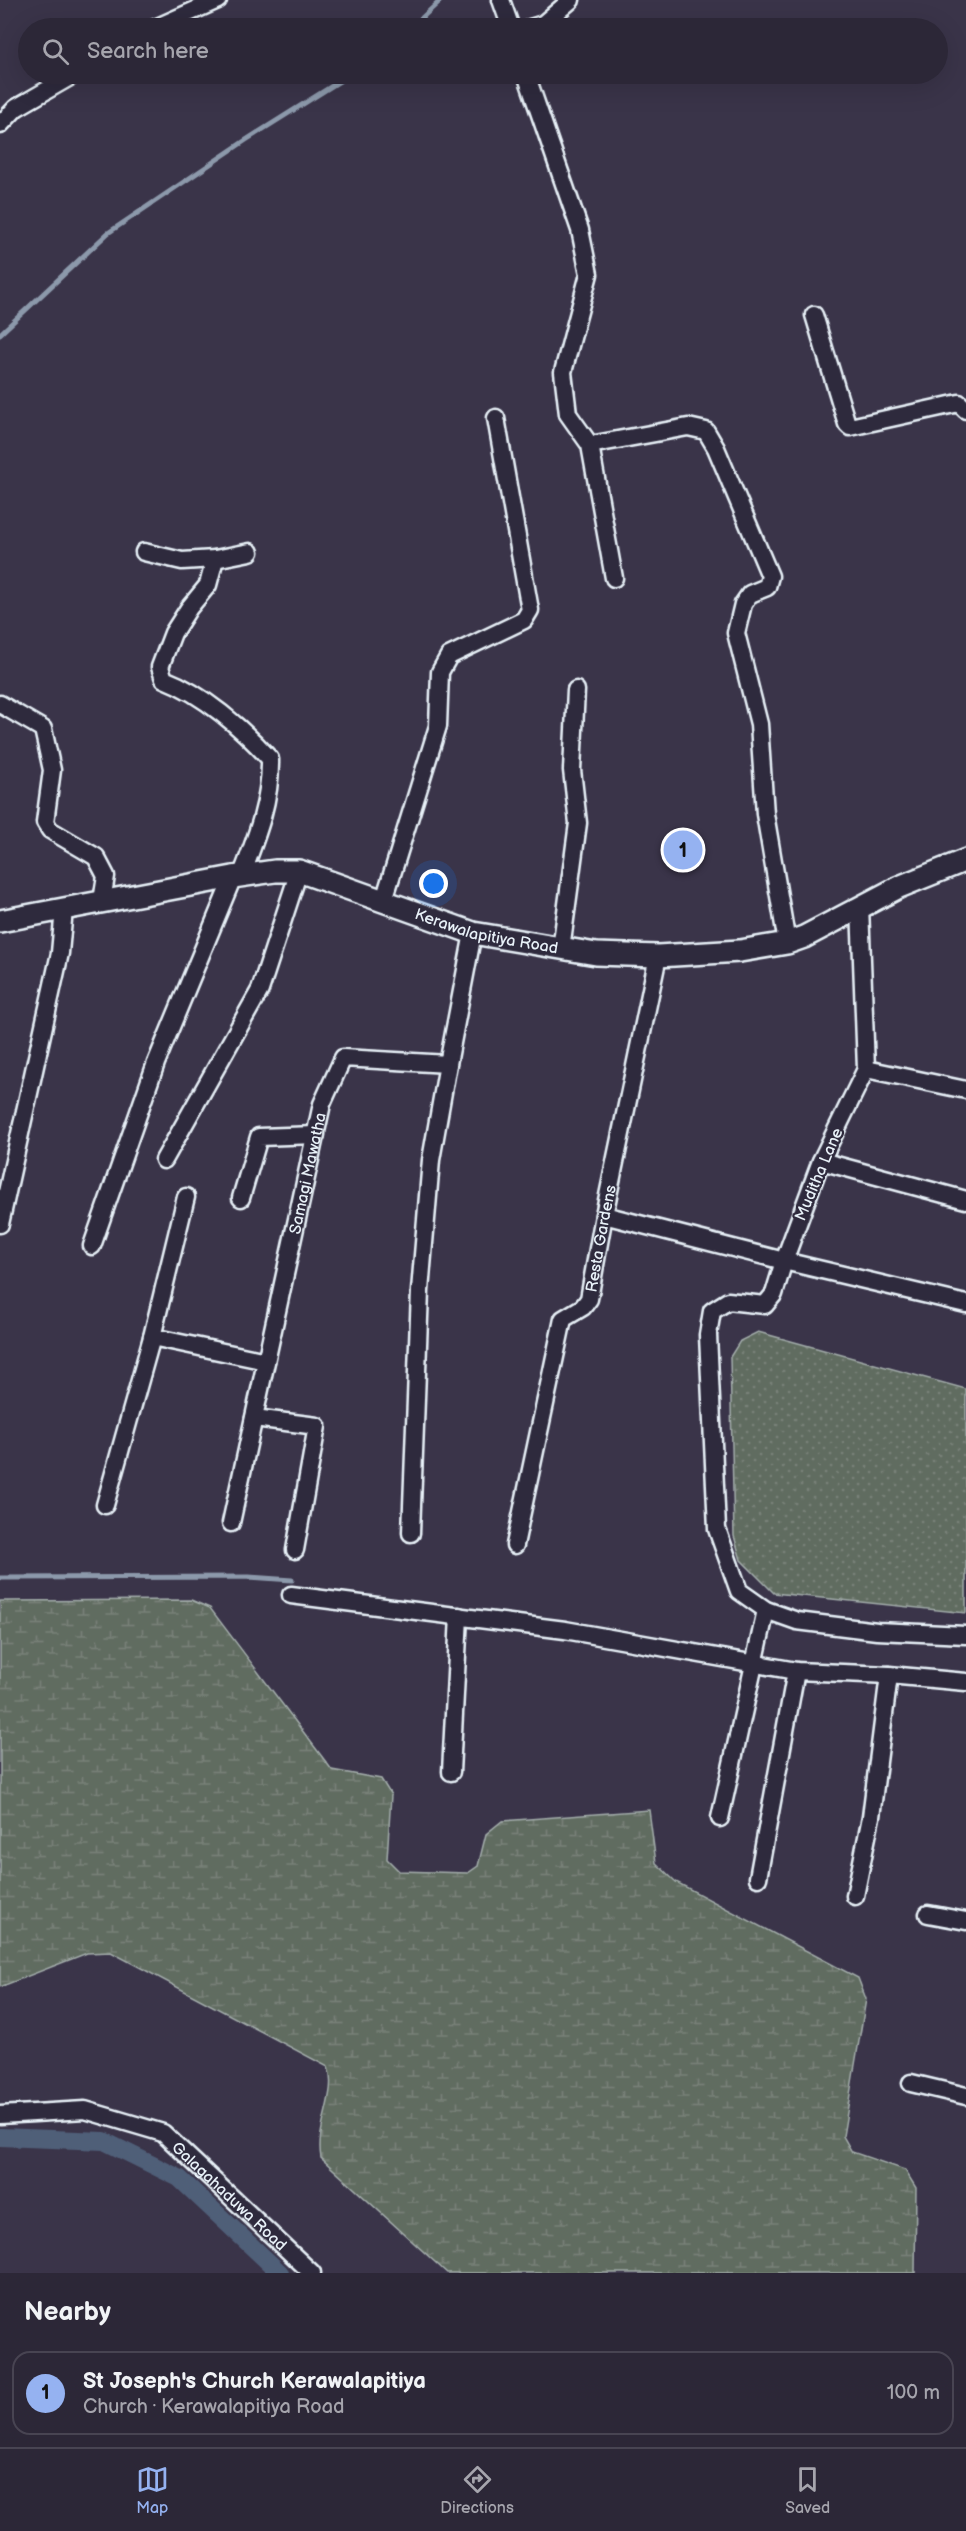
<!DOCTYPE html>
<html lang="en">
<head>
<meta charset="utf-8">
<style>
	:root { --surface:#2c2737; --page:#342f3f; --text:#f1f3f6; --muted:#a6a5ad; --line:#484452; --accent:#95b2f1 }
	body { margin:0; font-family:"Balsamiq Sans",sans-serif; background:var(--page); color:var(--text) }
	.you { position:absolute; left:434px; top:884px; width:21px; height:21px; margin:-15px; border:4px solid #fff; border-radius:50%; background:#1a73e8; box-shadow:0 0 0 9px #1a73e833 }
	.badge { display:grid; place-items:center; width:39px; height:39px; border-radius:50%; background:var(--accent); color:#111; font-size:20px; font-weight:700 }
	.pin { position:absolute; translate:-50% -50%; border:3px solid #fff; box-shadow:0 2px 6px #0006 }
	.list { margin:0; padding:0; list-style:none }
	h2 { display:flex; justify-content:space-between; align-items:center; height:78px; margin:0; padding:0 24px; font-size:26px }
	h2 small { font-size:20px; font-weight:400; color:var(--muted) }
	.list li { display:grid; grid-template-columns:39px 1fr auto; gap:18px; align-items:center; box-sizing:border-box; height:84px; margin:0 12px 12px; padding:0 12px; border:2px solid var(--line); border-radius:18px }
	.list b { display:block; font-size:22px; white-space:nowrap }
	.list p { margin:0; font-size:20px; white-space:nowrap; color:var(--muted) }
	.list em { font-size:20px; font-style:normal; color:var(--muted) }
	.icon { flex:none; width:33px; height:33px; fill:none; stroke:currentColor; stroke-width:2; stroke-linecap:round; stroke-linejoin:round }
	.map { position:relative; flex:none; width:966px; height:2273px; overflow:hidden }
	.search { position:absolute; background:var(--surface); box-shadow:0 6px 24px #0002; left:18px; right:18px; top:18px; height:66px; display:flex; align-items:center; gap:15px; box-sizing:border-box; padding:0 21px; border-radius:33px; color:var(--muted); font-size:22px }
	.sheet { height:174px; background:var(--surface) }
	nav { display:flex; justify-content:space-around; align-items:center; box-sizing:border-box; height:84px; border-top:2px solid var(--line); background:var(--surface); font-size:16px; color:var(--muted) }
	nav a { display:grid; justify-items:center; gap:3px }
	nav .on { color:var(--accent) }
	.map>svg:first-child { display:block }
	.wetland { fill:url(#wetland-marsh); stroke:#a4aeac; stroke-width:1.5 }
	.park { fill:url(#park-dots); stroke:#a4aeac; stroke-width:1.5 }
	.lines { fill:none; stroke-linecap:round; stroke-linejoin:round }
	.stream { stroke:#8c99ab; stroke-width:5 }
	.canal { stroke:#4f5e78; stroke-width:18 }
	.minor-casing { stroke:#e8f1f8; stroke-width:21 }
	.tertiary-casing { stroke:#e8f1f8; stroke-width:26 }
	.minor { stroke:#2f2a3d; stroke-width:16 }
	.tertiary { stroke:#2f2a3d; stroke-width:21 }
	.labels { text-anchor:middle; stroke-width:4.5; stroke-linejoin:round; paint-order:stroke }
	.street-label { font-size:16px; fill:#e8f1f8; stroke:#2f2a3d }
</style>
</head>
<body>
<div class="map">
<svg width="966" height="2273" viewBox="0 0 966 2273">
	<defs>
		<pattern id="wetland-marsh" width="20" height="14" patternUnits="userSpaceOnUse" patternTransform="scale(1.5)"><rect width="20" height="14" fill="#616c61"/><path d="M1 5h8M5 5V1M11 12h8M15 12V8" fill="none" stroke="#788178"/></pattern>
		<pattern id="park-dots" width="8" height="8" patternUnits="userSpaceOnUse" patternTransform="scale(1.5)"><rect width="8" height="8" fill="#616c61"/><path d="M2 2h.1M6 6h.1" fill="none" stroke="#788178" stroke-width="1.8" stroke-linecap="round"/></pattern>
	</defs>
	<rect width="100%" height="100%" fill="#3a3449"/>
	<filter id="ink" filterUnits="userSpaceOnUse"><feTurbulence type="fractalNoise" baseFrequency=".0167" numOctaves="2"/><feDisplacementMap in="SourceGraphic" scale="12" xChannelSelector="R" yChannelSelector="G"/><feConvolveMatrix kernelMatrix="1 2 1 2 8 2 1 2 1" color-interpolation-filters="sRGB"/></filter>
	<g filter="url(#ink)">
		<!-- wetland -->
		<path class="wetland" d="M191,1600L210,1608L332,1770L381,1779L391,1795L387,1859L399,1871L468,1873L478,1866L486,1834L502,1821L649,1810L656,1863L676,1882L858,1978L866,1999L843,2136L852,2152L905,2170L916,2188L915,2273H447L321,2158C315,2126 338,2093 328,2067L111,1952L87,1953L0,1987V1601Z"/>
		<!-- park -->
		<path class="park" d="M758,1332L966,1389V1613L774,1593L741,1560L734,1536L730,1357L740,1341Z"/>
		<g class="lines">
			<!-- stream -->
			<g class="stream">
				<path d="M411,28L441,0"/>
				<path d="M0,334L108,233L246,140L351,74"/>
				<path d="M0,1578L249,1577L292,1580"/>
			</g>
			<!-- canal -->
			<path class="canal" d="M0,2137L104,2141L179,2178L280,2273"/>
			<!-- minor casing -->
			<g class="minor-casing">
				<g id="minor">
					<path d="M501,0L511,28"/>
					<path d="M155,28L218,0"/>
					<path d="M530,28L543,24L571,0"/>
					<path d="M526,74L580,230L589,274L563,372L568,414L590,445L614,578"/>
					<path d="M0,125L16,108L75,74"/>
					<path d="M814,315L847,424L850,427L959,403L966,410"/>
					<path d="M590,445L688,427L706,431L716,448L770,576L767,587L750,594L743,604L736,633L759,724L765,814L787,943"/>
					<path d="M144,552L182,561L215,559L208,585L189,608L173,633L160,667L164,679C203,694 242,728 270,759C271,801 256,838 241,877"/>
					<path d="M215,559L250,552"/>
					<path d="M0,704L43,729L52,770L45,822L50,830L96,857L106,876L102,901"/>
					<path d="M384,900L438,726L440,672L449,656L524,620L530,610L496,418"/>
					<path d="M860,906L866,1069L821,1161L784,1261L774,1294L765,1305L728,1301L712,1311L708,1335L717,1529L739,1591L766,1610L797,1621L877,1631L966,1635"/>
					<path d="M561,949L578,823L572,770L576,690"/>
					<path d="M866,1069L966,1090"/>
					<path d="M164,1160L260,990L299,871"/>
					<path d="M821,1161L966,1200"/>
					<path d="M241,1198L259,1137L316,1135"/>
					<path d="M604,1215L784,1261L966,1304"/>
					<path d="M0,1224L60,953L64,909"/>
					<path d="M92,1246L156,1063L233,877"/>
					<path d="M152,1337L186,1197"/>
					<path d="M254,1418L317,1426L295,1550"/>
					<path d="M105,1505L152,1337L266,1361"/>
					<path id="s1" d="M231,1523L322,1104L343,1058L448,1064L473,933"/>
					<path d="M411,1533L420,1291L431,1160L448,1064"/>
					<path id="s2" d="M515,1545L563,1319L583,1307L589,1299L604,1215L658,956"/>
					<path d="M291,1595L565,1630L796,1671L889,1675L966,1682"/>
					<path d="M451,1772L459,1616"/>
					<path d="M720,1818L766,1610"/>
					<path d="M758,1878L796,1671"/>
					<path d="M855,1896L871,1817L889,1675"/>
					<path d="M928,1914L966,1921"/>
					<path d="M911,2083L966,2096"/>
					<path id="s3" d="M0,2115L85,2110L163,2133L312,2273"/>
				</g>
			</g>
			<!-- tertiary casing -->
			<g class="tertiary-casing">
				<g id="tertiary">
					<path id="s4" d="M0,921L233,877L275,871H299L473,933L596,954L658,956L740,951L787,943L804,937L899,887L966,860"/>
				</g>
			</g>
			<!-- minor -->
			<use href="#minor" class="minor"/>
			<!-- tertiary -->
			<use href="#tertiary" class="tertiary"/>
		</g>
	</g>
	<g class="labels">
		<!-- street labels -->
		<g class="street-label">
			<text dy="6" stroke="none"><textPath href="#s4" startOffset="501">Kerawalapitiya Road</textPath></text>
			<text dy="6" stroke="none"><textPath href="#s1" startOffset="358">Samagi Mawatha</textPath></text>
			<text transform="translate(818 1174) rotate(-67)" y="6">Muditha Lane</text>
			<text dy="6" stroke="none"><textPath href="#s2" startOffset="326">Resta Gardens</textPath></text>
			<text dy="6" stroke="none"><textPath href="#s3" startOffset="258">Galagahaduwa Road</textPath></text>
		</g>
	</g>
</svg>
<div class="you"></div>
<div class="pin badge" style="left:683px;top:850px">1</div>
<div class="search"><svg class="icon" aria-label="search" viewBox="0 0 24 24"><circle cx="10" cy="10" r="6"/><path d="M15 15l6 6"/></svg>Search here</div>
</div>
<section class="sheet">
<h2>Nearby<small></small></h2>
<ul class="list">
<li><span class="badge">1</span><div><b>St Joseph's Church Kerawalapitiya</b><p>Church · Kerawalapitiya Road</p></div><em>100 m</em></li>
</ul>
</section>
<nav>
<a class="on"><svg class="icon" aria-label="map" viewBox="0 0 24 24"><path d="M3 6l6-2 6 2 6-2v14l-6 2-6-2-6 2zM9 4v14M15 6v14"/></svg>Map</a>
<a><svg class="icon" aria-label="directions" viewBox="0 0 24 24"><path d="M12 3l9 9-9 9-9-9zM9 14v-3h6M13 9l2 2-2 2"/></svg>Directions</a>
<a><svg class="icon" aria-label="saved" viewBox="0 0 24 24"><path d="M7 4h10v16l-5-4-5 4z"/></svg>Saved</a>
</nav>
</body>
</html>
